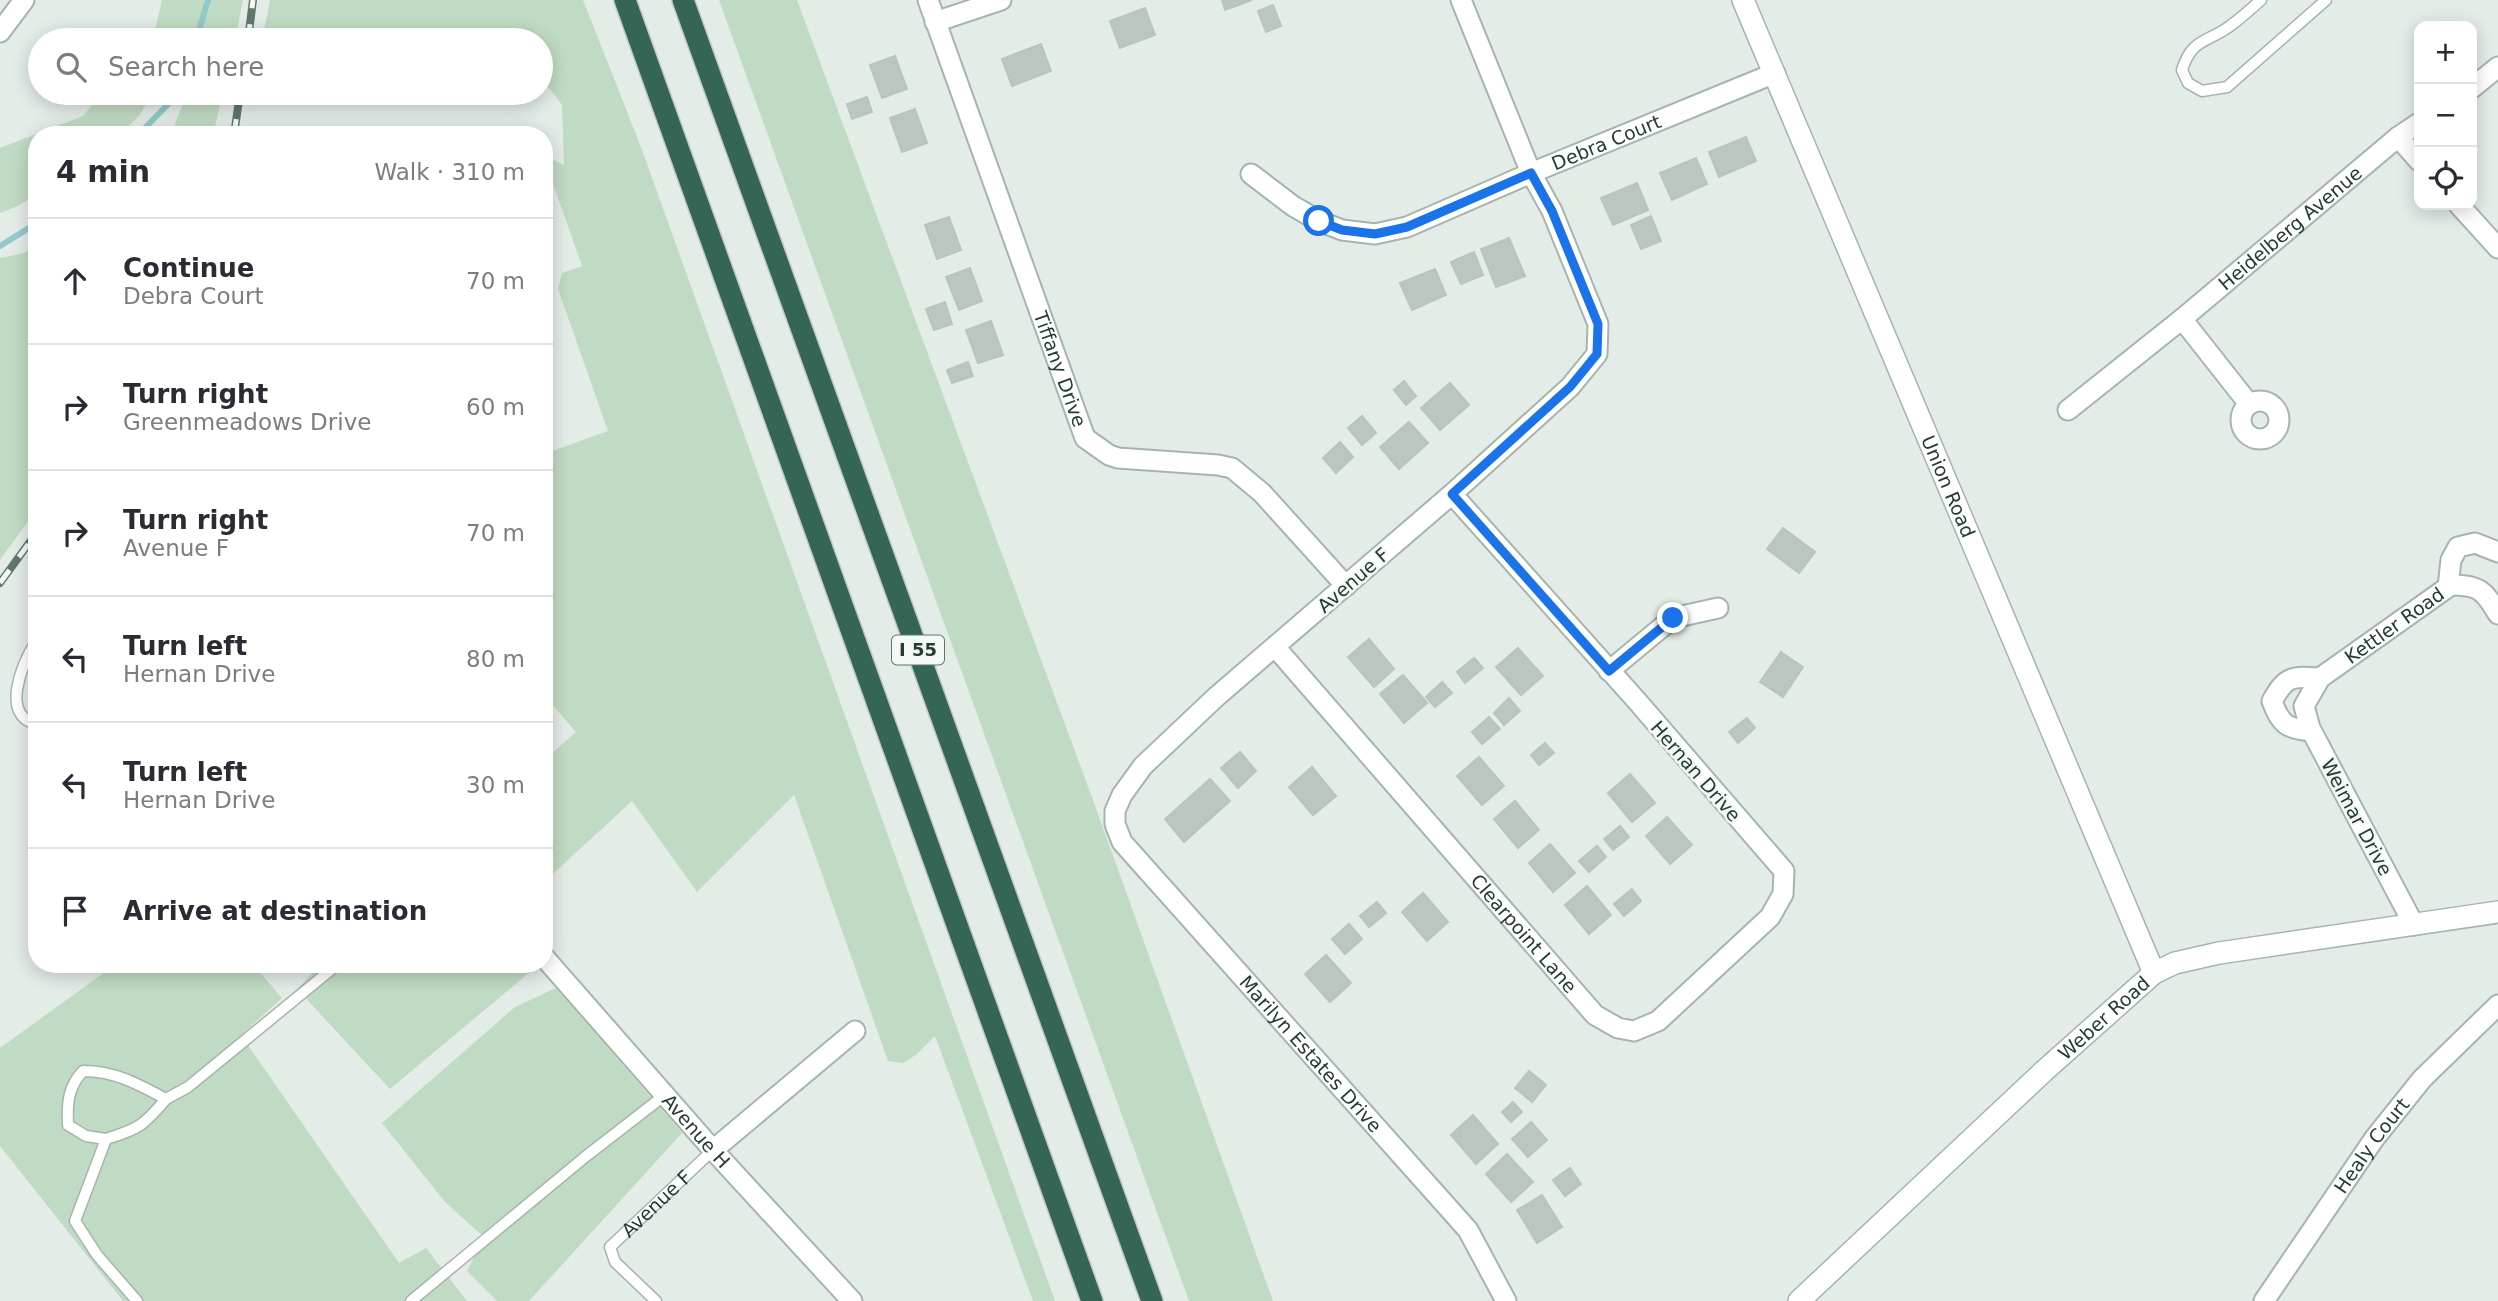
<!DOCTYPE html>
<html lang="en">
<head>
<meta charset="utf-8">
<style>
	:root { --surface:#fff; --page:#f7f7f7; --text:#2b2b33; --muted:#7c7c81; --line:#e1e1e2 }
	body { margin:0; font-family:"DejaVu Sans",sans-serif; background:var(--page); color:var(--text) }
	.controls { position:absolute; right:21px; top:21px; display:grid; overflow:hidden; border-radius:14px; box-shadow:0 4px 18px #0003 }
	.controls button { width:63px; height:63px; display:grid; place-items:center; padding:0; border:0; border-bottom:2px solid var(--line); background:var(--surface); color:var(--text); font:35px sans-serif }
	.stop { position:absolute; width:21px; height:21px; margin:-16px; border:5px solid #1a73e8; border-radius:50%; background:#fff }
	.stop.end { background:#1a73e8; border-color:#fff; box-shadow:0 2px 7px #0008 }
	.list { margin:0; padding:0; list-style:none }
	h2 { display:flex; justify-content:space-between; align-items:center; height:91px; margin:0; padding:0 28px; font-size:30px }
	h2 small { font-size:23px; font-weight:400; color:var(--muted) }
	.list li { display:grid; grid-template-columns:46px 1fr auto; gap:21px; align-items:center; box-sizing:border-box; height:126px; padding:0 28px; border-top:2px solid var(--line) }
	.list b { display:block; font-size:26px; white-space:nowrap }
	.list p { margin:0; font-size:23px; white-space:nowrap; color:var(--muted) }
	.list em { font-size:23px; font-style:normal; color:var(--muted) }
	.icon { flex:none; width:38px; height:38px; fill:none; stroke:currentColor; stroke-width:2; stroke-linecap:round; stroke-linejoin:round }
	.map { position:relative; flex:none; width:2498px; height:1301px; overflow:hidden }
	.search { position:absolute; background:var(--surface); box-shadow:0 4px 18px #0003; left:28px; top:28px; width:525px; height:77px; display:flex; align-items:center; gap:18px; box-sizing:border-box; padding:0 24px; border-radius:38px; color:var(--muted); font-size:26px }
	.panel { position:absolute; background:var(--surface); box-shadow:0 4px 18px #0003; left:28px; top:126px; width:525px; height:847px; border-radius:28px }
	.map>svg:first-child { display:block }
	.green { fill:#c0dbc3 }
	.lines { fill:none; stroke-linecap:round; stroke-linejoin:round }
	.stream { stroke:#92cacb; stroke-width:6 }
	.building { fill:#bac7c0; stroke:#b7c5be; stroke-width:2 }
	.service-casing { stroke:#a7b4ae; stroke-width:13 }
	.minor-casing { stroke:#a7b4ae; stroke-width:23 }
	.tertiary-casing { stroke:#a7b4ae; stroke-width:24 }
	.motorway-casing { stroke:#c2c8c6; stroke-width:24 }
	.service { stroke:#fff; stroke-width:10 }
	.minor { stroke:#fff; stroke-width:19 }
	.tertiary { stroke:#fff; stroke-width:21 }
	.motorway { stroke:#346555; stroke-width:21 }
	.rail-casing { stroke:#60776e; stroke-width:8 }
	.rail { stroke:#f5f9f6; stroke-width:5; stroke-dasharray:16; stroke-linecap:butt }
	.route { stroke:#1a73e8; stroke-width:9 }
	.labels { text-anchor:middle; stroke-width:5; stroke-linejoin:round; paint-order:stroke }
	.shield { fill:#f5f9f6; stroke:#63756e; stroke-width:2 }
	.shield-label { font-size:18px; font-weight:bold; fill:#253c33 }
	.street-label { font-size:19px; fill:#253c33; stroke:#f5f9f6 }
</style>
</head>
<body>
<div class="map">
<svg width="2498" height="1301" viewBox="0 0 2498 1301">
	<rect width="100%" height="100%" fill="#e4ece8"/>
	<!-- green -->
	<g class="green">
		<path d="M162,0H243L235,40H145L156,26Z"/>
		<path d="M270,0H583L641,147L1055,1301H1033L935,1036L917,1054L903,1063L888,1061L794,795L697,892L632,801L544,882V760L576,732L544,695V454L608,431L558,289L562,273L582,266L544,158V155L564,165L562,105L541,78V40H262Z"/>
		<path d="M719,0H797L1093,800L1273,1301H1189Z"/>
		<path d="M102,93H153L139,116L119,135H37V194L18,206L0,213V148L83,116Z"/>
		<path d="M187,93H223L213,135H171Z"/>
		<path d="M37,246V509L0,560V258L24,253Z"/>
		<path d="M116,964H253L282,998L241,1035L399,1263L426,1248L467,1301H123L0,1146V1048Z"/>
		<path d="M321,964H534L536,967L390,1089L297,989Z"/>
		<path d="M556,988L682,1133L529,1301H497L467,1271L484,1237L445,1202L382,1123L515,1007Z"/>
	</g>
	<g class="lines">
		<!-- stream -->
		<g class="stream">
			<path d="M196,40L208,0"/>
			<path d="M138,135L179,93"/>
			<path d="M0,246L37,223"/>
		</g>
	</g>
	<!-- building -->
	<g class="building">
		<path d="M1222,0H1252L1225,10Z"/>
		<path d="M1273,5L1281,26L1266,32L1258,11Z"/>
		<path d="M1145,8L1155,35L1120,48L1110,21Z"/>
		<path d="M1041,44L1051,71L1012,86L1002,59Z"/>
		<path d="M895,56L907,89L882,98L870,65Z"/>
		<path d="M867,97L872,112L852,119L847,104Z"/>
		<path d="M915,109L927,143L902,152L890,118Z"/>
		<path d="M1746,137L1756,161L1719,177L1709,152Z"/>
		<path d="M1696,158L1707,184L1672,200L1660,173Z"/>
		<path d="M1637,183L1648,210L1613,225L1601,198Z"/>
		<path d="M1651,216L1661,241L1641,249L1631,225Z"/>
		<path d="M949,217L961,250L937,259L925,225Z"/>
		<path d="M1509,238L1525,276L1496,287L1481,249Z"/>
		<path d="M1474,252L1483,275L1461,284L1451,262Z"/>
		<path d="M970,268L982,301L959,310L946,277Z"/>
		<path d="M1435,269L1446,295L1412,310L1400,283Z"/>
		<path d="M945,302L952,324L934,330L926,309Z"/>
		<path d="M991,321L1003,355L978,363L966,330Z"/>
		<path d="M968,362L973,376L952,383L947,370Z"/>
		<path d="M1404,381L1416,396L1406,405L1394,390Z"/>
		<path d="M1450,383L1469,405L1440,430L1421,408Z"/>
		<path d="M1362,416L1376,433L1362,445L1348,428Z"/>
		<path d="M1409,422L1428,443L1399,469L1380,447Z"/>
		<path d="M1340,442L1353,457L1336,473L1323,458Z"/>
		<path d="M1783,528L1815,552L1799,573L1767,549Z"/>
		<path d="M1369,639L1394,669L1374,687L1348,657Z"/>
		<path d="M1518,648L1543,676L1521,695L1496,667Z"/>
		<path d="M1781,652L1803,667L1783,697L1760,682Z"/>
		<path d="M1474,658L1483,668L1465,683L1457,672Z"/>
		<path d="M1403,675L1427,703L1404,723L1380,694Z"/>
		<path d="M1442,682L1452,693L1435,707L1426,697Z"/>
		<path d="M1509,698L1520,711L1504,725L1494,713Z"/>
		<path d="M1489,717L1500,729L1482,744L1472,732Z"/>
		<path d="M1747,718L1755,728L1738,743L1729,732Z"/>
		<path d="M1545,743L1554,753L1539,765L1531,755Z"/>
		<path d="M1240,752L1256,771L1238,788L1221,768Z"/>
		<path d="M1479,757L1504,786L1482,805L1457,776Z"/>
		<path d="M1312,767L1336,796L1313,815L1289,787Z"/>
		<path d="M1630,774L1655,803L1632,822L1608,793Z"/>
		<path d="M1210,779L1230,801L1184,842L1165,819Z"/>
		<path d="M1515,801L1539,830L1518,848L1494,819Z"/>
		<path d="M1667,817L1692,845L1670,864L1646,836Z"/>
		<path d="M1620,826L1629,837L1613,850L1604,839Z"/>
		<path d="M1550,844L1575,873L1553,892L1529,863Z"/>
		<path d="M1597,846L1606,857L1589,872L1579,861Z"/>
		<path d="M1587,886L1611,915L1589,934L1565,905Z"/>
		<path d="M1632,889L1641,901L1624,916L1614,904Z"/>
		<path d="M1423,893L1448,922L1427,941L1402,912Z"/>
		<path d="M1377,902L1386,913L1369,927L1360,916Z"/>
		<path d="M1349,924L1362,939L1345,954L1332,939Z"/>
		<path d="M1326,955L1351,983L1330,1002L1305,974Z"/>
		<path d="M1529,1071L1546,1085L1532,1102L1515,1088Z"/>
		<path d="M1513,1102L1522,1112L1511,1122L1502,1112Z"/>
		<path d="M1473,1115L1498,1144L1476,1164L1451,1135Z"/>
		<path d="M1531,1122L1547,1140L1528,1157L1512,1139Z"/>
		<path d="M1507,1154L1533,1182L1511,1202L1486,1174Z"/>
		<path d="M1570,1168L1581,1184L1565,1196L1553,1180Z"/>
		<path d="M1542,1195L1562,1227L1537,1243L1517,1210Z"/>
	</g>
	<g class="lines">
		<!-- service casing -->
		<g class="service-casing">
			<g id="service">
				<path d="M2261,0C2251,9 2241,18 2230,26C2207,43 2192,38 2182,70L2188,83L2202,91L2227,87L2326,0"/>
				<path d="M37,640C21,665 0,717 37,724"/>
				<path d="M106,1139C139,1129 144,1125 166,1099"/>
				<path d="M137,1301L97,1255L75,1221L106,1139L86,1136L68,1125C67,1103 68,1087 83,1071C115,1071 138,1084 166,1099L188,1087L338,964"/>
				<path d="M411,1301L585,1157L665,1095"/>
				<path id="s1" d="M656,1301L615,1262L610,1247L713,1150"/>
			</g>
		</g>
		<!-- minor casing -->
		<g class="minor-casing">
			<g id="minor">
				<path id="s2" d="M928,0L1085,438L1109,455L1118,458L1218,465L1232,468L1262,493L1346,586"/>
				<path id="s3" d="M1461,0L1531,173L1552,211L1598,324L1597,354L1570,387L1452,494L1216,697L1143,766L1122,795L1115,811V824L1122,842L1468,1230L1506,1301"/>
				<path d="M935,22L1001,0"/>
				<path d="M0,32L24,0"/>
				<path d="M2472,88L2498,67"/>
				<path d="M2398,137L2419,161"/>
				<path id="s4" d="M1251,174L1293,206L1319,221L1342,230L1375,234L1407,227L1531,173L1775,73"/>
				<path d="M2459,205L2498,248"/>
				<path d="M2182,319L2249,404"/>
				<circle cx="2260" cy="420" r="19"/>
				<path id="s5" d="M2068,410L2182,319L2398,137L2419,123"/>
				<path d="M2448,587L2451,560L2458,547L2475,543L2498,552"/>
				<path id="s6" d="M1276,648L1595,1015L1618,1028L1634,1031L1658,1021L1770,917L1783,894L1784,871L1637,701L1452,494"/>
				<path d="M1609,671L1673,618L1718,608"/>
				<path d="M2311,731C2287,729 2280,724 2272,701C2286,676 2292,676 2320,678"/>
				<path id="s7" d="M2414,925L2310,728L2304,706L2320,678L2451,585C2479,585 2484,590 2498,614"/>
				<path id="s8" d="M544,957L713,1150L852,1301"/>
				<path d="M713,1150L855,1031"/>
				<path id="s9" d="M2264,1301L2374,1139L2422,1079L2498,1005"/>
			</g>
		</g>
		<!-- tertiary casing -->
		<g class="tertiary-casing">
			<g id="tertiary">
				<path id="s10" d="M1743,0L2154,973"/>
				<path id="s11" d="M1799,1301L2044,1071L2154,973L2175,963L2219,953L2498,912"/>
			</g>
		</g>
		<!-- motorway casing -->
		<g class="motorway-casing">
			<g id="motorway">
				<path d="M625,0L1092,1301"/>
				<path d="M683,0L1152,1301"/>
			</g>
		</g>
		<!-- service -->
		<use href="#service" class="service"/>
		<!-- minor -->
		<use href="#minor" class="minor"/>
		<!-- tertiary -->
		<use href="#tertiary" class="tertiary"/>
		<!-- motorway -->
		<use href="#motorway" class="motorway"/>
		<!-- rail casing -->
		<g class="rail-casing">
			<g id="rail">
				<path d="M248,40L253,0"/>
				<path d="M234,135L240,93"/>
				<path d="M0,583L37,532"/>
			</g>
		</g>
		<!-- rail -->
		<use href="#rail" class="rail"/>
	</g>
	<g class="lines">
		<!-- route -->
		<path class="route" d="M1319,221L1342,230L1375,234L1407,227L1531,173L1552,211L1598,324L1597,354L1570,387L1452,494L1609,671L1673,618"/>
	</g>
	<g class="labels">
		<!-- shield labels -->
		<rect class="shield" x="892" y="635.5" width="52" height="29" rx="5"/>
		<g class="shield-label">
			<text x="918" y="656">I 55</text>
		</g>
		<!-- street labels -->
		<g class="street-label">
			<text dy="7" stroke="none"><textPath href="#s4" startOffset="390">Debra Court</textPath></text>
			<text dy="7" stroke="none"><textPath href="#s5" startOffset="287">Heidelberg Avenue</textPath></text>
			<text dy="7" stroke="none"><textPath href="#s2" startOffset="392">Tiffany Drive</textPath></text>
			<text dy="7" stroke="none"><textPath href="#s10" startOffset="528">Union Road</textPath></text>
			<text transform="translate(1353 580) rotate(-41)" y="7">Avenue F</text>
			<text dy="7" stroke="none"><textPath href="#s7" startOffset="369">Kettler Road</textPath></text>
			<text transform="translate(1696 771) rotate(49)" y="7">Hernan Drive</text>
			<text transform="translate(2357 817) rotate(62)" y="7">Weimar Drive</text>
			<text dy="7" stroke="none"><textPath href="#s6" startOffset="378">Clearpoint Lane</textPath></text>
			<text dy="7" stroke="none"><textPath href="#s11" startOffset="416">Weber Road</textPath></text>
			<text dy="7" stroke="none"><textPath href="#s3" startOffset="1365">Marilyn Estates Drive</textPath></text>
			<text dy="7" stroke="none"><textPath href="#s8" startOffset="231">Avenue H</textPath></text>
			<text dy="7" stroke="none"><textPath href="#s9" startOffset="189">Healy Court</textPath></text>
			<text dy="7" stroke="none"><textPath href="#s1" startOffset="136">Avenue F</textPath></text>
		</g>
	</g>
</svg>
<div class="controls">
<button>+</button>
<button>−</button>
<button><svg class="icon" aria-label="locate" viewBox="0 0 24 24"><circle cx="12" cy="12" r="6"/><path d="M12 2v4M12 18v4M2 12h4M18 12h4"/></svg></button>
</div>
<div class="stop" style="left:1319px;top:221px"></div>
<div class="stop end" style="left:1673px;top:618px"></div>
<div class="search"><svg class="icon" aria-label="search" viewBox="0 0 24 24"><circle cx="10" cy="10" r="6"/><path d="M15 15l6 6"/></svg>Search here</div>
<section class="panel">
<h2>4 min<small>Walk · 310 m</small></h2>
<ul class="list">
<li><svg class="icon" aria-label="ahead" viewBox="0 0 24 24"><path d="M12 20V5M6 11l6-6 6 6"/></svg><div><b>Continue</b><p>Debra Court</p></div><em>70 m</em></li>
<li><svg class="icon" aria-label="right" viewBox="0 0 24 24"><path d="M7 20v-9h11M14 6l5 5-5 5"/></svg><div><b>Turn right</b><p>Greenmeadows Drive</p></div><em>60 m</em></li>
<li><svg class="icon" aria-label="right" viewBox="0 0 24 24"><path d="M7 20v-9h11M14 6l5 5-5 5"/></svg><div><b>Turn right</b><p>Avenue F</p></div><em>70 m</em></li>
<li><svg class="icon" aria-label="left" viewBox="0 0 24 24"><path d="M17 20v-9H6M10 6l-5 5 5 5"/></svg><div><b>Turn left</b><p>Hernan Drive</p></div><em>80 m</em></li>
<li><svg class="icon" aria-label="left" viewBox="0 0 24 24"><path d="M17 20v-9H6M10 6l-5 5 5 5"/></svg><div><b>Turn left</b><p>Hernan Drive</p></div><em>30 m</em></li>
<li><svg class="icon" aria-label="arrive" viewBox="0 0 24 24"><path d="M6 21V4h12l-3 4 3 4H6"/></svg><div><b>Arrive at destination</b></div></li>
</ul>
</section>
</div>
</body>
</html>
